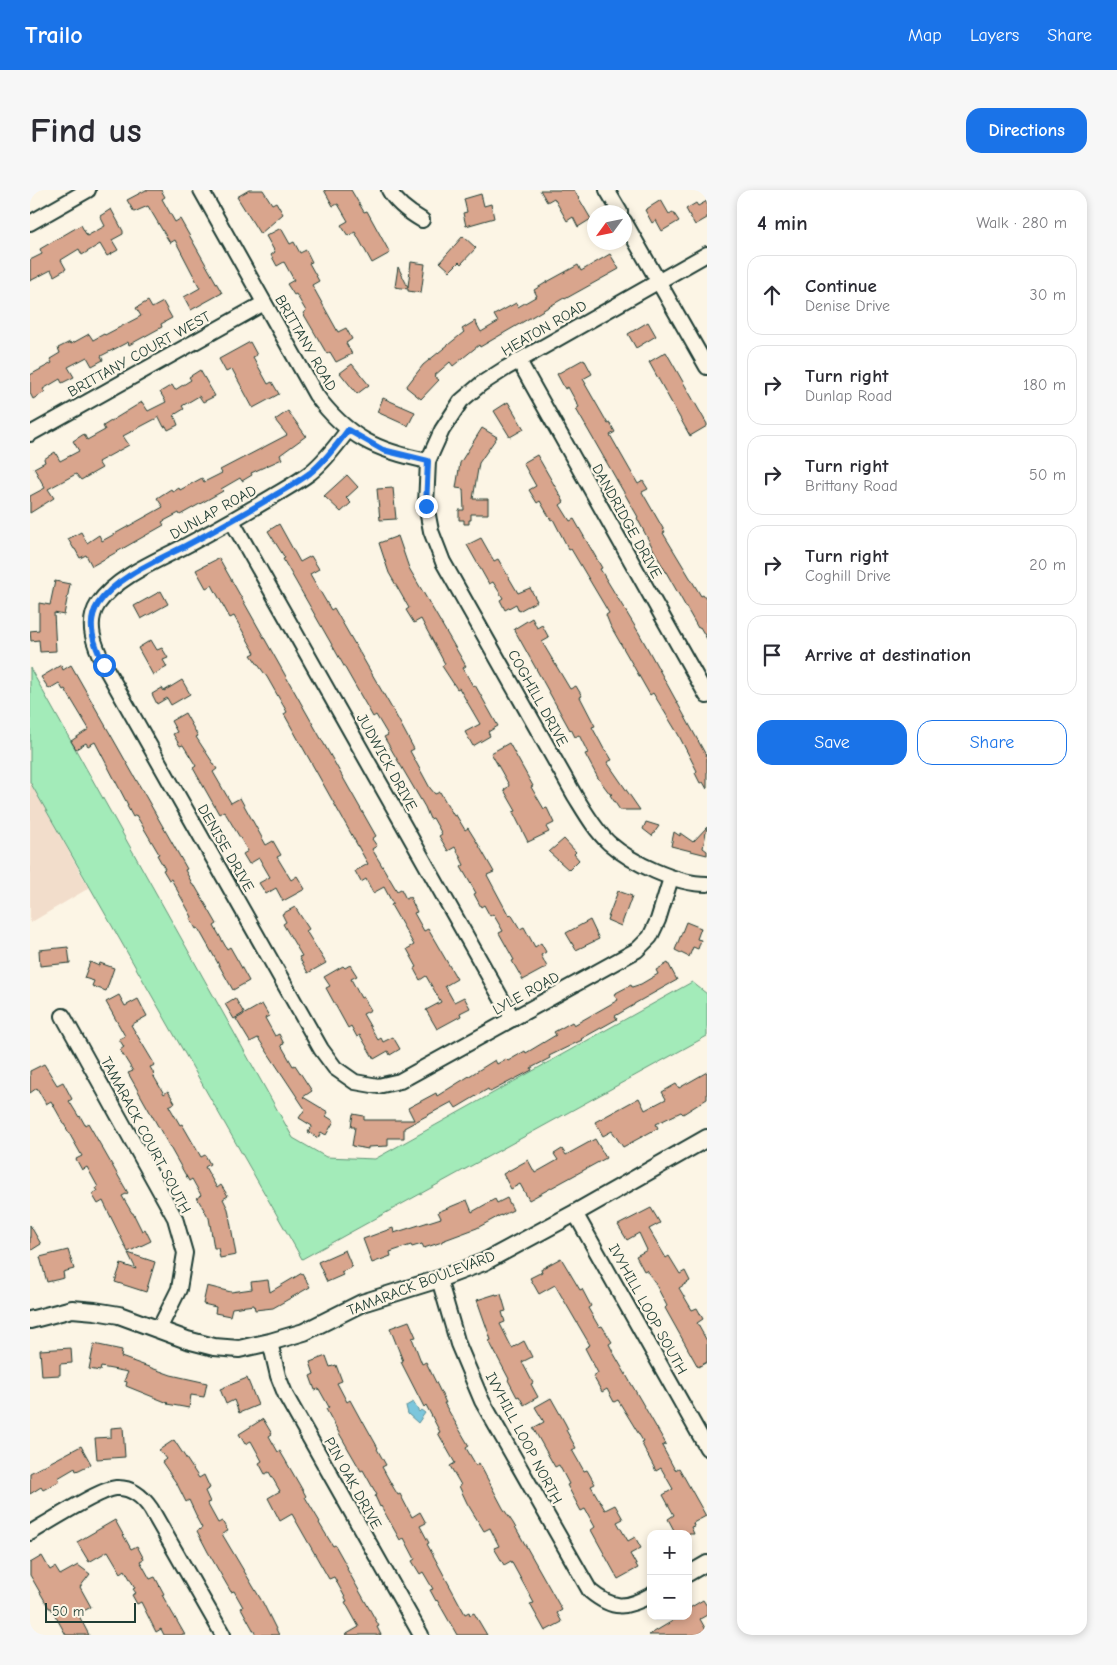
<!DOCTYPE html>
<html lang="en">
<head>
<meta charset="utf-8">
<style>
	:root { --surface:#fff; --page:#f7f7f7; --text:#2b2b33; --muted:#7c7c81; --line:#e1e1e2; --accent:#1a73e8 }
	body { margin:0; font-family:"Comic Neue",sans-serif; background:var(--page); color:var(--text) }
	.controls { position:absolute; right:15px; bottom:15px; display:grid; overflow:hidden; border-radius:10px; box-shadow:0 2px 8px #0003 }
	.controls button { width:45px; height:45px; display:grid; place-items:center; padding:0; border:0; border-bottom:1px solid var(--line); background:var(--surface); color:var(--text); font:25px sans-serif }
	.compass { position:absolute; left:557px; top:15px; width:45px; height:45px; border-radius:50%; background:var(--surface); box-shadow:0 2px 8px #0003; rotate:237deg }
	.scale { position:absolute; left:15px; bottom:12px; width:91px; box-sizing:border-box; padding-left:5px; border:2px solid #1f3d34; border-top:0; font-size:14px; line-height:18px; white-space:nowrap; color:#1f3d34; -webkit-text-stroke:4px #fcf5e5; paint-order:stroke }
	.stop { position:absolute; width:15px; height:15px; margin:-11px; border:4px solid #1a73e8; border-radius:50%; background:#fff }
	.stop.end { background:#1a73e8; border-color:#fff; box-shadow:0 1px 5px #0008 }
	.list { margin:0; padding:0; list-style:none }
	h2 { display:flex; justify-content:space-between; align-items:center; height:65px; margin:0; padding:0 20px; font-size:21px }
	h2 small { font-size:16px; font-weight:400; color:var(--muted) }
	.list li { display:grid; grid-template-columns:32px 1fr auto; gap:15px; align-items:center; box-sizing:border-box; height:80px; margin:0 10px 10px; padding:0 10px; border:1px solid var(--line); border-radius:15px }
	.list b { display:block; font-size:19px; white-space:nowrap }
	.list p { margin:0; font-size:16px; white-space:nowrap; color:var(--muted) }
	.list em { font-size:16px; font-style:normal; color:var(--muted) }
	.actions { display:flex; gap:10px; padding:15px 20px }
	.actions a { flex:1; padding:11px 0; border:1px solid var(--accent); border-radius:15px; text-align:center; font-size:18px; color:var(--accent) }
	.actions .main { background:var(--accent); color:#fff }
	.icon { flex:none; width:28px; height:28px; fill:none; stroke:currentColor; stroke-width:2; stroke-linecap:round; stroke-linejoin:round }
	.map { position:relative; flex:none; width:677px; height:1445px; overflow:hidden; border-radius:15px }
	header { display:flex; align-items:center; gap:30px; box-sizing:border-box; height:70px; padding:0 25px; background:var(--accent); color:#fff }
	header strong { font-size:24px }
	nav { display:flex; gap:28px; margin-inline-start:auto; font-size:18px }
	.intro { display:flex; align-items:center; justify-content:space-between; box-sizing:border-box; height:120px; padding:0 30px }
	h1 { margin:0; font-size:35px }
	.button { padding:12px 22px; border-radius:15px; background:var(--accent); color:#fff; font-size:18px; font-weight:700 }
	main { display:flex; gap:30px; padding:0 30px }
	aside { flex:1; background:var(--surface); border-radius:15px; box-shadow:0 2px 8px #0003 }
	.map>svg:first-child { display:block }
	.built { fill:#f2ddcb }
	.green { fill:#a3ebb9; stroke:#619476 }
	.water { fill:#7cc6dc; stroke:#578f99 }
	.building { fill:#d9a58d; stroke:#1f3d34 }
	.lines { fill:none; stroke-linecap:round; stroke-linejoin:round }
	.minor-casing { stroke:#1f3d34; stroke-width:18 }
	.tertiary-casing { stroke:#1f3d34; stroke-width:20 }
	.minor { stroke:#fcf5e5; stroke-width:14 }
	.tertiary { stroke:#fcf5e5; stroke-width:16 }
	.route { stroke:#1a73e8; stroke-width:6 }
	.labels { text-anchor:middle; stroke-width:4.5; stroke-linejoin:round; paint-order:stroke }
	.street-label { font-size:15px; fill:#1f3d34; stroke:#fcf5e5 }
</style>
</head>
<body>
<header>
<strong>Trailo</strong>
<nav><a>Map</a><a>Layers</a><a>Share</a></nav>
</header>
<div class="intro"><h1>Find us</h1><a class="button">Directions</a></div>
<main>
<div class="map">
<svg width="677" height="1445" viewBox="0 0 677 1445">
	<rect width="100%" height="100%" fill="#fcf5e5"/>
	<filter id="ink" filterUnits="userSpaceOnUse"><feTurbulence type="fractalNoise" baseFrequency=".02" numOctaves="2"/><feDisplacementMap in="SourceGraphic" scale="10" xChannelSelector="R" yChannelSelector="G"/><feConvolveMatrix kernelMatrix="1 2 1 2 8 2 1 2 1" color-interpolation-filters="sRGB"/></filter>
	<g filter="url(#ink)">
		<!-- built -->
		<path class="built" d="M0,592L59,698L0,733Z"/>
		<!-- green -->
		<path class="green" d="M0,478L263,948L296,967L345,969L662,792L677,804V846L272,1069L0,592Z"/>
		<!-- water -->
		<path class="water" d="M383,1212L389,1222L391,1220L395,1223L388,1233L378,1224L376,1216Z"/>
		<!-- building -->
		<g class="building">
			<path d="M116,0H131L135,7L132,9L145,32L150,29L192,103L161,120L154,107L170,98L145,50L140,53L118,16L104,22L97,10Z"/>
			<path d="M219,0H233L242,14L246,12L253,24L230,44L207,7Z"/>
			<path d="M294,0H321L334,22L337,21L360,63L342,73L325,42L318,46L311,35L318,31L308,14L303,16Z"/>
			<path d="M510,0H544L561,29L548,37L543,27L537,31L524,8L517,12Z"/>
			<path d="M451,4L454,16L461,14L464,28L436,36L433,23L437,22L434,9Z"/>
			<path d="M631,10L639,24L643,22L649,31L632,41L626,30L622,33L615,20Z"/>
			<path d="M677,11V28L665,35L656,19L666,13L668,16Z"/>
			<path d="M81,19L93,41V44L82,50L88,60L77,66L70,54L52,65L49,59L31,70L36,79L24,86L21,80L0,91V70L12,64L10,59L51,35L57,46L75,36L70,26Z"/>
			<path d="M251,38L260,54L264,52L270,63L276,60L282,72L279,73L289,91L282,95L288,106L308,142L316,138L322,149L316,153L322,164L306,172L300,162L297,164L273,123L276,121L266,104L264,105L257,94L264,90L254,72L247,76L241,65L245,62L236,46Z"/>
			<path d="M433,46L446,58L431,74L429,72L420,81L410,72Z"/>
			<path d="M580,64L589,79L535,109L534,108L450,157L449,155L423,176L420,172L404,186L409,190L391,209L376,197L393,175L434,142L432,139L445,131L451,142L468,132L464,125L486,113L488,117L507,106L504,100L517,92L548,75L551,81Z"/>
			<path d="M381,72L395,74L391,103L378,101V99L365,97L368,77L378,97Z"/>
			<path d="M118,111L122,118L133,112L142,128L131,134L132,137L99,155L98,152L71,166L73,170L62,176L57,167L38,177L44,187L32,193L30,189L13,199L15,202L3,209L0,203V185L22,173L20,169L30,163L28,158L40,152L41,154L59,144L63,150L74,144L75,145L111,126L106,118Z"/>
			<path d="M618,132L626,146L606,158L598,144Z"/>
			<path d="M220,152L227,165L223,167L238,194L242,192L249,204L223,218L202,179L196,182L189,169Z"/>
			<path d="M636,162L677,234V236L660,246L619,172Z"/>
			<path d="M554,169L562,184L553,189L556,194H555L578,234L580,233L585,242L580,245L608,294L613,291L618,299L612,302L635,342L633,343L671,406L673,405L677,411V449L670,437L668,438L628,368L607,328L608,327L546,219L549,217L538,197L535,199L527,184Z"/>
			<path d="M322,174L339,195L327,204L310,183Z"/>
			<path d="M170,180L185,206L173,212L169,206L152,216L154,219L144,225L148,235L138,240L136,236L134,237L129,227L93,246L99,255L68,272L72,278L51,290L46,284L18,299L24,308L0,323V306L15,298L4,278L15,272L14,269L25,262L30,271L49,261L43,251L54,244L57,250L75,240L73,236L112,212L118,221L136,212L130,202L142,195L145,200L161,190L159,187Z"/>
			<path d="M353,208L385,222L378,236L347,222Z"/>
			<path d="M478,212L494,239L480,247L464,221Z"/>
			<path d="M258,221L276,246L250,265L252,269L221,283L222,285L212,291L210,288L191,299L193,301L150,325L149,323L132,332L134,335L62,376L56,365L50,368L45,359H44L38,349L51,342L57,353L69,345L72,351L133,317L127,308L141,299L143,302L149,298L150,300L172,288L174,292L192,283L190,280L257,245L245,230Z"/>
			<path d="M452,238L467,247L449,273L443,309H458V324H441V330H439V334H434V330H429V320H434L433,299L426,298L430,273Z"/>
			<path d="M507,265L534,312L530,315L540,331L544,329L572,378L570,379L609,443L677,567V599L673,592L670,593L665,583L667,581L648,544L623,503L620,505L580,435L576,425L579,423L541,359L539,360L523,329L521,330L510,311L507,313L499,300L506,296L493,273Z"/>
			<path d="M317,285L328,297L316,308L321,313L311,322L294,306Z"/>
			<path d="M363,298L366,329L350,330L347,299Z"/>
			<path d="M249,334L270,372L281,366L289,379L280,384L301,420L304,418L368,529L384,559L380,561L400,598L405,604L410,602L424,626L426,625L435,640L438,638L448,654L464,682L457,685L479,726L481,724L490,739L494,737L505,757L511,753L516,762L511,765L517,777L493,790L482,771L484,770L469,743L473,741L463,724L460,726L454,715L451,717L444,704L446,703L431,677L434,675L425,657L418,661L409,646L412,644L403,628L400,629L395,617L354,547L358,545L346,525L343,527L253,369L255,368L238,341Z"/>
			<path d="M368,346L379,378L436,476L433,478L443,496L445,495L468,536L458,542L460,546L443,556L435,542L450,534L429,498L427,499L412,476L415,474L391,429L384,433L376,420L379,418L359,383L349,353Z"/>
			<path d="M451,348L464,371L468,369L488,403L500,398L507,411L489,421L486,414L475,420L470,410L473,408L463,392L459,394L437,355Z"/>
			<path d="M189,368L346,646L342,649L347,656L342,659L367,701L371,699L376,709L380,707L387,722L384,723L394,741L398,739L427,789L415,796L424,812L434,807L440,818L430,823L431,826L407,839L396,820L411,812L396,786L390,790L384,779L387,777L377,759L384,755L361,715L363,714L354,697L343,703L336,689L331,692L325,681L338,674L254,524L257,522L237,487L221,465L225,463L204,426L200,428L182,395L176,398L166,380Z"/>
			<path d="M25,391L40,394L34,425L24,423L26,461L10,462L9,450L1,451L0,441L9,440V413L20,415Z"/>
			<path d="M131,401L138,414L111,429L104,416Z"/>
			<path d="M502,428L507,438L512,435L519,448L512,452L540,499L546,496L552,506L550,507L565,536L562,537L575,561L576,560L582,570L577,572L610,620H590L580,605L582,604H580L568,588L555,564L558,563L549,545L545,547L541,539L540,540L484,439Z"/>
			<path d="M121,450L127,460L132,458L138,468L133,470L137,477L123,485L108,458Z"/>
			<path d="M31,475L33,480L41,475L157,679L155,680L164,697L165,696L187,734L184,736L197,759L200,757L208,771L219,791L203,800L168,738L166,739L160,728L162,727L141,689L139,690L133,680L135,679L127,665L129,664L106,625L103,627L97,616L98,615L65,552L58,556L56,553L46,559L41,551L59,539L35,499L33,500L29,493L19,499L11,487Z"/>
			<path d="M152,490L160,504L141,515L137,508L127,514L122,504L132,498L134,501Z"/>
			<path d="M155,523L168,546L166,547L187,579L183,582L201,613L210,608L236,655L243,651L251,665L247,667L261,690L267,686L275,699L253,711L246,698L236,704L229,693L240,687L229,668L219,674L213,664L218,661L194,621L189,624L163,578L166,576L153,555L150,556L143,544L147,542L141,531Z"/>
			<path d="M479,553L503,596L501,597L514,619L517,618L524,633L516,637L519,642L498,652L483,622L486,621L474,600L478,597L479,595L461,563Z"/>
			<path d="M616,632L629,636L622,646L613,639Z"/>
			<path d="M677,637L673,658L677,661V665L641,656L644,642L650,646V643L663,652Z"/>
			<path d="M534,649L546,662L544,664L549,670L539,680L519,662Z"/>
			<path d="M588,701L602,706L591,736L577,730Z"/>
			<path d="M265,717L279,739L276,741L296,773L278,783L269,767L272,766L253,734L256,732L252,724Z"/>
			<path d="M560,730L569,749L546,760L536,743Z"/>
			<path d="M656,732L671,738L667,749L671,750L668,759L663,757L659,767L645,760Z"/>
			<path d="M38,757L40,773L10,776L9,760Z"/>
			<path d="M60,772L69,776L70,773L84,778L76,801L62,796L64,791L54,788Z"/>
			<path d="M638,773L647,790L604,814V815L585,826L587,829L551,849L552,850L519,866L520,868L501,878L502,880L460,902L458,899L426,918L422,912L374,938V948H358V956L338,957V959L322,956L325,937H321L323,924L334,926V930H384L378,918L406,903L407,906L465,870L467,874L476,869L478,871L495,861L496,863L526,845L524,842L542,832L544,835L588,810L584,804L601,795L602,797L611,794L628,784L626,780Z"/>
			<path d="M320,775L327,786L321,789L331,808L333,807L341,820L333,824L348,850L351,848L353,852L363,847L370,859L360,865L358,861L344,869L330,845L327,847L321,836L318,838L296,798L300,796L294,787L313,776L315,778Z"/>
			<path d="M89,805L95,816L108,809L117,826L101,835L125,875L120,877L124,884L123,885L134,904L138,901L145,913L139,916L150,935L152,934L171,967L175,965L180,974L175,977L187,998L191,995L198,1006L193,1009L198,1019L206,1065L190,1068L188,1058H184L179,1028L167,1008L171,1005L162,989L159,991L98,883L103,881L90,860L94,857L89,849L95,846L76,812Z"/>
			<path d="M205,808L214,823L204,829L195,814Z"/>
			<path d="M232,814L239,826L235,828L245,846L249,844L254,854L251,855L263,876L265,875L282,901L273,907L298,922L296,926L304,931L296,945L291,942L288,948L278,942L282,936L269,928L275,919L228,848L220,852L206,829Z"/>
			<path d="M14,874L27,895L33,892L42,909L39,911L49,927L50,926L55,935L58,933L98,1003L92,1006L102,1023H103L112,1041L115,1039L121,1051L98,1062L73,1011L68,1014L62,1004L68,1001L66,998L68,997L57,977L52,980L46,969L52,966L21,911L16,914L7,898L0,903V881Z"/>
			<path d="M677,882V909L653,924L651,922L626,934L628,938L593,957L582,941L573,946L565,932L609,908L615,920L636,909L632,902L646,894L649,898Z"/>
			<path d="M565,949L576,968L499,1010L490,994L481,999L473,984L498,970L505,983L528,970L524,964L532,959L536,965Z"/>
			<path d="M477,1008L483,1020L471,1026V1025L447,1038L412,1051V1052L394,1058L392,1054L382,1057L381,1055L360,1062L361,1066L342,1073L333,1049L363,1038L364,1043L411,1028L408,1022L437,1010L442,1022L465,1009L467,1013Z"/>
			<path d="M621,1018L630,1033L619,1039L636,1068L639,1066L650,1084L655,1081L660,1091L649,1098L662,1120L667,1118L673,1129L667,1133L677,1151V1172L668,1177L635,1118L637,1116L624,1091L616,1080L614,1081L606,1066L617,1060L609,1043L597,1050L588,1035Z"/>
			<path d="M0,1035L11,1054L0,1061Z"/>
			<path d="M38,1060L44,1079L33,1082L34,1088L17,1092L10,1067Z"/>
			<path d="M315,1060L322,1077L311,1082L313,1085L297,1092L288,1072Z"/>
			<path d="M98,1063L125,1072L116,1102L85,1092L91,1074L106,1079Z"/>
			<path d="M531,1068L550,1100L552,1099L561,1116L558,1118L569,1137L572,1136L582,1152L579,1154L584,1164L636,1254L632,1256L645,1280L649,1278L676,1326L663,1333L664,1336L661,1337L664,1344H646L638,1329L644,1325L633,1305L643,1299L631,1278L626,1281L611,1252L613,1251L588,1210L584,1212L577,1199L572,1202L563,1186L568,1183L555,1158L560,1155L525,1095L509,1104L500,1088L512,1082L511,1079Z"/>
			<path d="M272,1083L280,1097L243,1118L225,1120L224,1115L202,1118L200,1126L185,1123L186,1117L173,1114L177,1096L201,1102L222,1099L221,1092L238,1090L240,1102Z"/>
			<path d="M466,1104V1105L471,1104L476,1121L472,1122L475,1132L470,1134L482,1158L494,1151L502,1167L492,1172L503,1193L501,1194L508,1207L494,1215L489,1206L487,1207L478,1190L479,1189L459,1151L461,1150L447,1110Z"/>
			<path d="M379,1131L386,1147L382,1148L392,1174L396,1172L416,1213H414L439,1256L436,1258L446,1275L449,1273L473,1318L483,1333L532,1420L527,1423L532,1432L515,1441L500,1414L504,1413L481,1371L474,1375L464,1358L469,1356L460,1338L454,1341L437,1313L429,1296L431,1295L420,1276L425,1273L408,1243L410,1242L396,1215L394,1217L371,1172L373,1171L360,1138Z"/>
			<path d="M64,1154L92,1160L91,1167L141,1185L177,1193L174,1207L161,1205L159,1218L137,1214L138,1213L96,1196L97,1192L94,1191L98,1182L71,1177L70,1181L59,1179Z"/>
			<path d="M41,1158L42,1173L30,1174V1185L12,1186L10,1160Z"/>
			<path d="M296,1166L300,1177L306,1175L312,1191L307,1193L317,1212L320,1210L332,1232L333,1231L348,1258L347,1259L356,1275L352,1277L363,1297L368,1305L370,1304L382,1327L390,1322L396,1333L390,1336L399,1353L397,1354L435,1424L439,1422L440,1425L444,1423L457,1445H427L407,1410L406,1411L400,1400L403,1399L393,1382L390,1384L382,1371L385,1369L374,1348L370,1350L351,1316L350,1317L345,1306L347,1305L333,1280L331,1281L309,1243L296,1219L299,1217L289,1199L285,1200L280,1186L284,1184L280,1172Z"/>
			<path d="M217,1188L228,1215L209,1223L204,1210L196,1214L190,1199Z"/>
			<path d="M521,1208L535,1233L538,1239L536,1240L546,1258L542,1260L554,1281L557,1280L565,1294L561,1296L575,1320L585,1315L593,1329L587,1332L598,1351L605,1347L611,1358L600,1364L608,1378L588,1389L561,1340L565,1337L555,1319L551,1321L537,1295L539,1294L529,1275L525,1277L503,1238L514,1232L505,1217Z"/>
			<path d="M233,1229L242,1244L239,1246L248,1262L250,1261L276,1306L275,1307L290,1332L289,1333L303,1356L305,1355L318,1378L317,1379L349,1436L347,1437L351,1445H315L329,1437L315,1412L317,1411L304,1387L299,1389L262,1324L250,1331L238,1308L250,1301L239,1282L235,1284L229,1273L232,1271L221,1251L215,1254L209,1244Z"/>
			<path d="M93,1237L95,1267L67,1269L65,1248L81,1247V1238Z"/>
			<path d="M144,1250L169,1288L174,1285L180,1298L175,1301L180,1312L177,1313L188,1333L192,1331L198,1341L192,1344L233,1413L249,1445H226L211,1418L213,1417L204,1401L201,1402L178,1362L167,1341L172,1338L166,1327H167L159,1310L156,1312L147,1294L132,1272L136,1269L129,1260Z"/>
			<path d="M51,1256L61,1274L49,1280L46,1281L45,1278L28,1288L30,1291L13,1300L11,1297L0,1304V1283Z"/>
			<path d="M85,1330L101,1359L107,1356L114,1369L110,1371L120,1389L125,1387L134,1404L132,1405L155,1445H134L131,1439L126,1442L111,1412L107,1414L102,1405L106,1403L103,1399L105,1398L95,1380L91,1383L78,1361L59,1372L47,1352Z"/>
			<path d="M12,1366L20,1380L25,1377L30,1385L48,1375L60,1384L50,1397L61,1417L48,1424L59,1445H36L21,1418H19L0,1385V1373Z"/>
			<path d="M673,1410L677,1416V1425L670,1429L676,1440L668,1445H619L651,1426H658V1419Z"/>
		</g>
		<g class="lines">
			<!-- minor casing -->
			<g class="minor-casing">
				<g id="minor">
					<path d="M171,0L286,205C317,247 347,261 398,271"/>
					<path d="M359,0C366,13 380,23 392,30"/>
					<path d="M577,0L590,22"/>
					<path d="M594,31L677,177"/>
					<path d="M0,33L58,0"/>
					<path d="M677,64L476,178L451,194L431,211L412,240L398,271L396,315L401,341L413,372L545,606C555,622 565,640 579,653C602,673 646,694 677,694"/>
					<path d="M489,171L677,506"/>
					<path d="M318,240C307,255 295,271 280,283C268,292 255,299 242,307C215,323 187,339 159,354C131,369 87,386 68,414C55,434 65,456 74,475L291,859L305,878L325,892L348,896L370,891L607,760L620,747L628,730L641,688"/>
					<path d="M0,244L234,113"/>
					<path d="M202,331L483,829"/>
					<path d="M33,826L145,1028L155,1063L149,1099L129,1139"/>
					<path d="M545,1023L677,1258"/>
					<path d="M409,1089L428,1154L452,1211L560,1401C583,1420 596,1419 621,1405"/>
					<path d="M240,1152L248,1186L256,1206L391,1445"/>
					<path d="M0,1343C17,1333 70,1299 86,1298C102,1297 113,1307 121,1319L193,1445"/>
					<path d="M658,1384L677,1373"/>
				</g>
			</g>
			<!-- tertiary casing -->
			<g class="tertiary-casing">
				<path id="tertiary" d="M0,1130L42,1119L65,1121L89,1125L157,1150L184,1157L209,1159L240,1152L274,1142L332,1113L409,1089L454,1072L545,1023L677,948"/>
			</g>
			<!-- minor -->
			<use href="#minor" class="minor"/>
			<!-- tertiary -->
			<use href="#tertiary" class="tertiary"/>
		</g>
	</g>
	<g class="lines" filter="url(#ink)">
		<!-- route -->
		<path class="route" d="M74,475C65,456 55,434 68,414C87,386 131,369 159,354C187,339 215,323 242,307C255,299 268,292 280,283C295,271 307,255 318,240L353,260L398,271L396,316"/>
	</g>
	<g class="labels">
		<!-- street labels -->
		<g class="street-label">
			<text transform="translate(514 138) rotate(-30)" y="5">HEATON ROAD</text>
			<text transform="translate(276 153) rotate(60)" y="5">BRITTANY ROAD</text>
			<text transform="translate(109 164) rotate(-29)" y="5">BRITTANY COURT WEST</text>
			<text transform="translate(183 322) rotate(-29)" y="5">DUNLAP ROAD</text>
			<text transform="translate(597 331) rotate(61)" y="5">DANDRIDGE DRIVE</text>
			<text transform="translate(508 508) rotate(61)" y="5">COGHILL DRIVE</text>
			<text transform="translate(357 572) rotate(61)" y="5">JUDWICK DRIVE</text>
			<text transform="translate(196 658) rotate(60)" y="5">DENISE DRIVE</text>
			<text transform="translate(496 803) rotate(-29)" y="5">LYLE ROAD</text>
			<text transform="translate(116 945) rotate(62)" y="5">TAMARACK COURT SOUTH</text>
			<text transform="translate(391 1093) rotate(-21)" y="5">TAMARACK BOULEVARD</text>
			<text transform="translate(618 1119) rotate(61)" y="5">IVYHILL LOOP SOUTH</text>
			<text transform="translate(494 1248) rotate(62)" y="5">IVYHILL LOOP NORTH</text>
			<text transform="translate(323 1293) rotate(61)" y="5">PIN OAK DRIVE</text>
		</g>
	</g>
</svg>
<div class="controls">
<button>+</button>
<button>−</button>
</div>
<svg class="compass" viewBox="-18 -18 36 36"><path d="M0-13l5 13h-10z" fill="#e53935"/><path d="M0 13l5-13h-10z" fill="#7c7c81"/></svg>
<div class="scale">50 m</div>
<div class="stop" style="left:74px;top:475px"></div>
<div class="stop end" style="left:396px;top:316px"></div>
</div>
<aside>
<h2>4 min<small>Walk · 280 m</small></h2>
<ul class="list">
<li><svg class="icon" aria-label="ahead" viewBox="0 0 24 24"><path d="M12 20V5M6 11l6-6 6 6"/></svg><div><b>Continue</b><p>Denise Drive</p></div><em>30 m</em></li>
<li><svg class="icon" aria-label="right" viewBox="0 0 24 24"><path d="M7 20v-9h11M14 6l5 5-5 5"/></svg><div><b>Turn right</b><p>Dunlap Road</p></div><em>180 m</em></li>
<li><svg class="icon" aria-label="right" viewBox="0 0 24 24"><path d="M7 20v-9h11M14 6l5 5-5 5"/></svg><div><b>Turn right</b><p>Brittany Road</p></div><em>50 m</em></li>
<li><svg class="icon" aria-label="right" viewBox="0 0 24 24"><path d="M7 20v-9h11M14 6l5 5-5 5"/></svg><div><b>Turn right</b><p>Coghill Drive</p></div><em>20 m</em></li>
<li><svg class="icon" aria-label="arrive" viewBox="0 0 24 24"><path d="M6 21V4h12l-3 4 3 4H6"/></svg><div><b>Arrive at destination</b></div></li>
</ul>
<div class="actions"><a class="main">Save</a><a>Share</a></div>
</aside>
</main>
</body>
</html>
